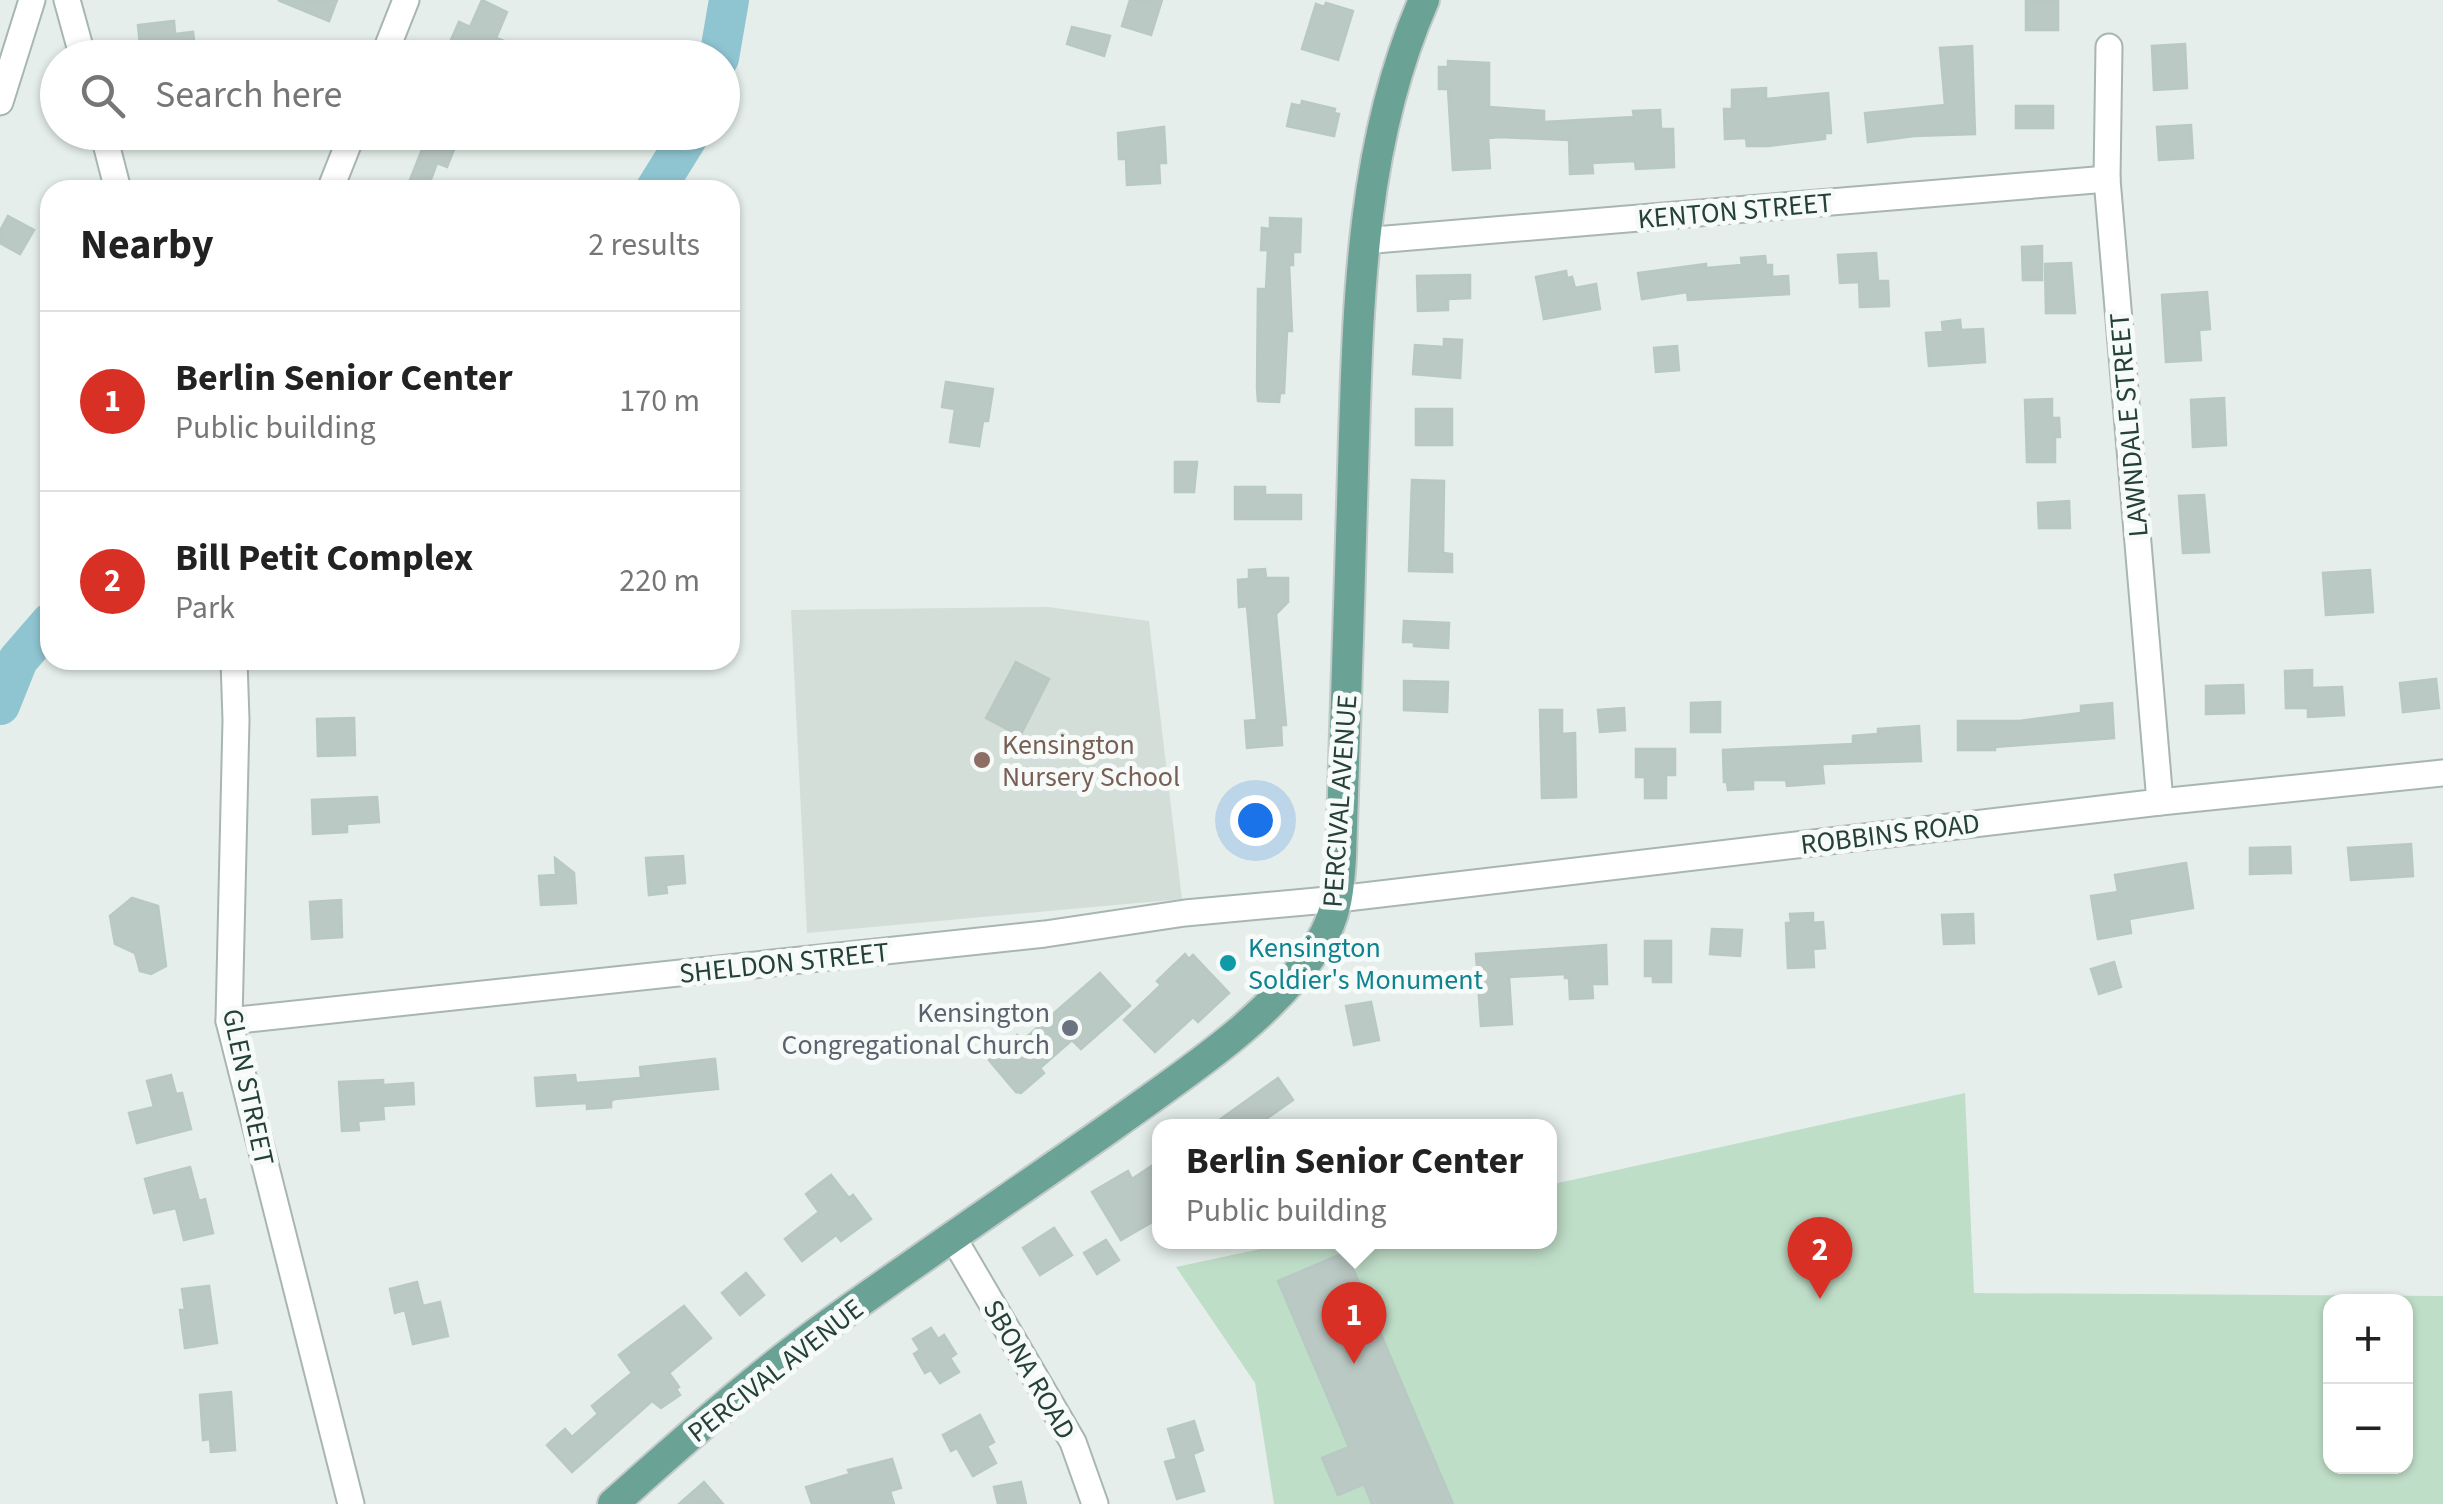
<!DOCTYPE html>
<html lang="en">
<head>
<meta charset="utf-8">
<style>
	:root { --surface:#fff; --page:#f6f6f6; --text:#222; --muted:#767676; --line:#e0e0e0; --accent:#d93025 }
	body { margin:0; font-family:"Source Sans 3",sans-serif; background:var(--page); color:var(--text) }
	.controls { position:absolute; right:30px; bottom:30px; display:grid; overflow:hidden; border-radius:20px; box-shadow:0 2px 8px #0004 }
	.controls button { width:90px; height:90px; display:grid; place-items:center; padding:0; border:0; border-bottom:2px solid var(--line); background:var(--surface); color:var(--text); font:50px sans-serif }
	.you { position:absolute; left:1255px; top:820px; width:35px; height:35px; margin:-25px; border:8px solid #fff; border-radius:50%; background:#1a73e8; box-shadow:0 0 0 15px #1a73e833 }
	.badge { display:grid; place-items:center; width:65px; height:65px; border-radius:50%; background:var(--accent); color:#fff; font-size:32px; font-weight:700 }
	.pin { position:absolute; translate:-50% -82px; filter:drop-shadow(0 2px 5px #0008) }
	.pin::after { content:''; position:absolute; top:52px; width:35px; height:30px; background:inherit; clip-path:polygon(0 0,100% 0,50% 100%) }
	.popup { position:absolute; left:1152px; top:1119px; width:405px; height:130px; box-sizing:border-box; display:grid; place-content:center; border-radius:20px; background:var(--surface); filter:drop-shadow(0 2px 8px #0005); font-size:32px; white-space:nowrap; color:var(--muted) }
	.popup b { font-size:38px; color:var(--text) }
	.popup::after { content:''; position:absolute; left:50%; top:100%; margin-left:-20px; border:20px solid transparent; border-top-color:var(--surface) }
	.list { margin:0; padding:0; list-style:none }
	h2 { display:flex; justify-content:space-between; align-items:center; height:130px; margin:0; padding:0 40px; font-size:42px }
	h2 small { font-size:32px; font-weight:400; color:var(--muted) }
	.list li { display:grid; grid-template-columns:65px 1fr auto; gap:30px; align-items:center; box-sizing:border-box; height:180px; padding:0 40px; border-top:2px solid var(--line) }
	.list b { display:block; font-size:38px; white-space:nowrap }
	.list p { margin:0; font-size:32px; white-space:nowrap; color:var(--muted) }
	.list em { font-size:32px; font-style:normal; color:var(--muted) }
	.icon { flex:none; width:55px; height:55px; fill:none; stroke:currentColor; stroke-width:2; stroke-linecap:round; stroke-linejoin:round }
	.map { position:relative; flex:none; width:2443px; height:1504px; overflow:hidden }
	.search { position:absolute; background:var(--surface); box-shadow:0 2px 8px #0004; left:40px; top:40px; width:700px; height:110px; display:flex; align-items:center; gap:25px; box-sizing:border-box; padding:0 35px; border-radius:55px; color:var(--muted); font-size:38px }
	.panel { position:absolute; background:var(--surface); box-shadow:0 2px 8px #0004; left:40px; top:180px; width:700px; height:490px; border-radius:30px }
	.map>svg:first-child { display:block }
	.built { fill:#d4ded9 }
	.green { fill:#bfdec8; fill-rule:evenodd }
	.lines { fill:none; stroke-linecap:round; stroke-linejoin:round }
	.river { stroke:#8fc5d1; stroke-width:40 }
	.building { fill:#bbc9c4; stroke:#b8c8c2; stroke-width:2.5 }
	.minor-casing { stroke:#a8b6b1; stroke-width:29 }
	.major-casing { stroke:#c2cac8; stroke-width:34 }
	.minor { stroke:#fff; stroke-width:25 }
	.major { stroke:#6ba296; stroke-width:30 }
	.education-dot { fill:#8d6e63; stroke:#f6faf8; stroke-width:4 }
	.culture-dot { fill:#0f9aa8; stroke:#f6faf8; stroke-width:4 }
	.worship-dot { fill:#6b7280; stroke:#f6faf8; stroke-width:4 }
	.labels { text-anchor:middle; stroke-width:10; stroke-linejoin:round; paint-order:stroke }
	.street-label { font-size:28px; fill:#254039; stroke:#f6faf8 }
	.education-label { font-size:28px; fill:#785e54; stroke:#f6faf8; text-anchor:start }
	.culture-label { font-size:28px; fill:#0d838f; stroke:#f6faf8; text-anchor:start }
	.worship-label { font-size:28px; fill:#5b616d; stroke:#f6faf8; text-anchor:end }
</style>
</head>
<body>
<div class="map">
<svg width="2443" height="1504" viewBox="0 0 2443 1504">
	<rect width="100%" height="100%" fill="#e5eeea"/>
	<!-- built -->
	<path class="built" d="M1048,607L1149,621L1182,899L807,933L791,610Z"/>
	<!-- green -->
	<path class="green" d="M1965,1093L1974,1293L2443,1296V1504H1274L1255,1383L1176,1267L1293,1242H1549V1185ZM2330,1302H2406V1466H2330Z"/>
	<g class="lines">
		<!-- river -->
		<g class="river">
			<path d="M719,58L729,0"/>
			<path d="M655,190L691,132"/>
			<path d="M0,705L18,660L50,623"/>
		</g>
	</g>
	<!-- building -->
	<g class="building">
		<path d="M278,0H337L329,21Z"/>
		<path d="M482,0L507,12L496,38L504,41L496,57L481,51L478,58H443L459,22L470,27Z"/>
		<path d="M1130,0H1162L1151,35L1122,26Z"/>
		<rect x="2026" y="0" width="32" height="30"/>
		<path d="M1326,3L1353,11L1338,60L1302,49L1316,4L1324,7Z"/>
		<path d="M174,21L175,34L193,32L196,58L141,55L138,25Z"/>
		<path d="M1072,27L1110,36L1104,56L1067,44Z"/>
		<path d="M2185,44L2187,88L2154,90L2152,46Z"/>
		<path d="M1972,46L1975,134L1914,136L1868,142L1865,113L1945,105L1940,48Z"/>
		<path d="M1448,61L1489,63V107L1544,111V122L1634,117L1633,111L1660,110L1661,129H1673L1674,167L1636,169L1635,161L1592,163L1593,173L1570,174L1569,140L1500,137L1488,138L1490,168L1453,170L1448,89H1439V67H1448Z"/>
		<path d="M1766,88V99L1828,93L1831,133H1825V139L1768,146H1747L1746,138L1725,139L1724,109H1732V90Z"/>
		<path d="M1302,101L1335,109L1334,113L1339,114L1334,136L1287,126L1292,104L1301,106Z"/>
		<rect x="2016" y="106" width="37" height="22"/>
		<path d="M2191,125L2193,158L2159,160L2157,127Z"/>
		<path d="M1164,127L1166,163H1159L1160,183L1127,185L1126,159H1119L1118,133Z"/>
		<path d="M429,132H461L447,167L437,163L427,190H406Z"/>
		<path d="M8,216L34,230L20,254L0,243V231Z"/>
		<path d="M1270,218L1301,219L1300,252H1293V265H1289L1292,331H1287L1284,393H1280L1279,402L1258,401L1257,388L1258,289H1266L1268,250H1261L1262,228L1270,229Z"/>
		<path d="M2042,246V280H2023L2022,247Z"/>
		<path d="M1876,253L1878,281H1888L1889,306L1860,307L1859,282L1840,283L1838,255Z"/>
		<path d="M1765,256L1766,265H1772V277L1788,276L1789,294L1688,300L1687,292L1642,299L1638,273L1706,264V268L1742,265L1741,258Z"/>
		<path d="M2071,263L2075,313H2046L2045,264Z"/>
		<path d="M1566,271L1567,278L1572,277L1575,288L1596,284L1600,309L1544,319L1536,277Z"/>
		<path d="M1470,275V298L1448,299V310L1418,311L1417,276Z"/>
		<path d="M2207,292L2210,329L2199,330L2201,360L2166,362L2162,295Z"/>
		<path d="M1960,320L1961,330L1983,329L1985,362L1929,366L1926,333L1943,332L1942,322Z"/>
		<path d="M1444,339L1462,340L1460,378L1413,374L1415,345L1444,347Z"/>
		<path d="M1677,346L1679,370L1656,372L1654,348Z"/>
		<path d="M946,382L993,389L988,421H983L979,446L950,442L955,409L942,407Z"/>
		<path d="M2224,398L2226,445L2193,447L2191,400Z"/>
		<path d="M2052,399V418H2059L2060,437H2055V462H2027L2025,400Z"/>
		<rect x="1416" y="409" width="36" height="36"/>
		<path d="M1175,462H1197L1194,492H1175Z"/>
		<path d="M1412,480L1444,481L1443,553L1452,554V572L1409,571Z"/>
		<path d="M1235,487H1265V495H1301V519H1235Z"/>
		<path d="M2204,495L2209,552L2183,553L2179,496Z"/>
		<path d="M2069,501L2070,528H2039L2038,503Z"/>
		<path d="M1265,569L1266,578H1288V602L1276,614L1286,725H1281L1282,745L1247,748L1245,721L1257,720L1247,606L1239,607L1238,580L1249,579V570Z"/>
		<path d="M2370,570L2373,612L2326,615L2323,573Z"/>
		<path d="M1404,621L1449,623L1448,648L1414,646V642H1403Z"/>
		<path d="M1016,662L1049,679L1020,736L986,718Z"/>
		<path d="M2312,670V688L2342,687L2344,715L2308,717V708H2286L2285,671Z"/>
		<path d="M2436,679L2439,708L2403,712L2400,683Z"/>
		<path d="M1404,681L1448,682L1447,712L1404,710Z"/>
		<path d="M2243,685L2244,713L2206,714V686Z"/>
		<path d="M1720,702V732H1691V703Z"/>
		<path d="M2112,703L2114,738L1995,747V750H1958V721H2019L2081,713V706Z"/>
		<path d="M1624,708L1625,730L1600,732L1598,710Z"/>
		<path d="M1540,710H1562V734L1575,733L1576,797L1542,798Z"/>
		<path d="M354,718L355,755L318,756L317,719Z"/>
		<path d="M1919,726L1921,761L1822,764L1824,783L1787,786L1786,780H1753V789L1728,790L1727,782H1724L1723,750L1853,744V736L1878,734V729Z"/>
		<path d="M1636,749H1675V775H1666V798H1645V777H1636Z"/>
		<path d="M377,797L379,822L347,824V832L313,834L312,800Z"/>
		<path d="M2411,844L2413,876L2351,880L2348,848Z"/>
		<path d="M2290,847L2291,873L2250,874V848Z"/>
		<path d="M683,856L685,883L666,885L667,893L649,895L646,858Z"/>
		<path d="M555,858L574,873L576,903L541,905L539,876L556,875Z"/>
		<path d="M2186,863L2193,908L2129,919L2131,933L2098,939L2091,896L2118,892L2115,875Z"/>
		<path d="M132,898L158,906L166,966L151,974L140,971L135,953L115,944L110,916Z"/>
		<path d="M341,900L342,937L312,939L310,902Z"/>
		<path d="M1813,913V923L1823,922L1825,948L1813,949L1814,967L1788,968L1786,923H1791L1790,914Z"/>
		<path d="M1973,914L1974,943L1944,944L1942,915Z"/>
		<path d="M1712,929L1742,930L1740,956L1710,954Z"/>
		<path d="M1645,941H1671V982H1653V976H1645Z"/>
		<path d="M1606,945L1607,984H1592L1593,998L1570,999L1569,978H1565V974L1509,977L1512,1024L1481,1026L1476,954Z"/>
		<path d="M1185,954L1189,959L1193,955L1229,993L1198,1022L1193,1017L1155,1052L1124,1020L1161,985L1157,981Z"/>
		<path d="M2114,962L2121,987L2099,994L2091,969Z"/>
		<path d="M1100,973L1130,1006L1081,1049L1072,1040L1040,1068L1044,1073L1021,1093L1016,1092L989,1060L1017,1035L1022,1041Z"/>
		<path d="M1371,1002L1379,1040L1354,1045L1346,1006Z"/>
		<path d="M715,1059L718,1089L615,1099L611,1101V1107L587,1109V1103L537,1106L535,1078L575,1075L576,1083L641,1078L640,1067Z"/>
		<path d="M171,1075L176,1094L182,1093L191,1129L137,1143L129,1113L154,1107L147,1081Z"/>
		<path d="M1278,1078L1293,1100L1256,1126H1211Z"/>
		<path d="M383,1080V1085L413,1083L414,1104L383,1106L384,1119L358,1121L359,1130L342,1131L339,1082Z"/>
		<path d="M1159,1161V1218L1121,1240L1092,1192L1128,1171L1132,1179Z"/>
		<path d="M190,1167L199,1201L205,1199L213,1233L184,1240L176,1208L154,1213L145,1179Z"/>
		<path d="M831,1175L849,1198L853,1195L871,1219L841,1241L836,1235L802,1261L785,1239L819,1212L806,1194Z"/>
		<path d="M1054,1228L1072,1255L1040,1275L1023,1248Z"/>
		<path d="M1106,1240L1119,1260L1097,1274L1084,1253Z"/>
		<path d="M1346,1252L1453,1504H1372L1364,1484L1338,1495L1322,1458L1349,1447L1278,1281Z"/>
		<path d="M746,1273L764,1295L740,1315L722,1293Z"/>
		<path d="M417,1282L423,1306L440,1302L448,1336L413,1344L405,1310L395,1313L390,1289Z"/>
		<path d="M209,1286L217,1343L185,1348L180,1310H185L182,1289Z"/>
		<path d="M684,1306L711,1338L669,1373L679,1387L676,1389L680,1395L661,1408L652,1401L572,1472L547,1445L565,1429L572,1437L598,1414L592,1406L632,1373L619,1355Z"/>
		<path d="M931,1328L938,1339L944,1335L956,1354L950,1358L959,1372L940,1383L931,1370L925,1373L914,1354L920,1350L913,1339Z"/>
		<path d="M231,1392L235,1450L211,1452L210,1439L203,1440L200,1395Z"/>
		<path d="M980,1415L994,1442L987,1446L996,1463L973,1476L957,1448L951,1451L943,1435Z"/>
		<path d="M1194,1421L1203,1450L1193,1454L1204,1491L1177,1499L1165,1462L1177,1459L1168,1429Z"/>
		<path d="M892,1459L901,1488L890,1491L894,1504H812L806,1487L850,1474L848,1470Z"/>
		<path d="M704,1482L723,1504H679Z"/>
		<path d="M1021,1482L1026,1504H998L994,1487Z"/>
	</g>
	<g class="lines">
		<!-- minor casing -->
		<g class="minor-casing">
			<g id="minor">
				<path d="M67,0L83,58"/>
				<path d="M2109,47L2107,179L2160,802"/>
				<path d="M383,58L406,0"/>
				<path d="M0,102L32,0"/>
				<path d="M103,132L118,190"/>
				<path d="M330,190L353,132"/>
				<path d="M1363,241L2107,179"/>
				<path d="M234,660L236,720L229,1021L351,1504"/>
				<path d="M229,1021L1045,934L1185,913L1338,899L2160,802L2443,773"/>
				<path d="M954,1239L1073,1442L1095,1504"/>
			</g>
		</g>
		<!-- major casing -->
		<g class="major-casing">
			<path id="major" d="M613,1504C682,1442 753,1379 829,1324C923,1256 1020,1191 1115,1124C1187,1072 1270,1020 1319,944C1337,916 1339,889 1341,857C1346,728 1349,599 1353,470C1358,311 1359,148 1424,0"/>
		</g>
		<!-- minor -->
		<use href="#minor" class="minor"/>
		<!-- major -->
		<use href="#major" class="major"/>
	</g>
	<!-- markers -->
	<circle class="education-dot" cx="982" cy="760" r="10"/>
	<circle class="culture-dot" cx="1228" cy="963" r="10"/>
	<circle class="worship-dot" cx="1070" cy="1028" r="10"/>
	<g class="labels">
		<!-- street labels -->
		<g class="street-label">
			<text transform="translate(1735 210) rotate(-5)" y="10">KENTON STREET</text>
			<text transform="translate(2128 425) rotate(-95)" y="10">LAWNDALE STREET</text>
			<text transform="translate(1339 801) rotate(-86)" y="10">PERCIVAL AVENUE</text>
			<text transform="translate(1890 833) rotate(-7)" y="10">ROBBINS ROAD</text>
			<text transform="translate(784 962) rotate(-6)" y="10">SHELDON STREET</text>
			<text transform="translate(249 1087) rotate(78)" y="10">GLEN STREET</text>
			<text transform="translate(1030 1369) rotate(60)" y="10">SBONA ROAD</text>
			<text transform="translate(775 1370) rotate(-38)" y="10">PERCIVAL AVENUE</text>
		</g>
		<!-- education labels -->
		<g class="education-label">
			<text x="1002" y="754">Kensington<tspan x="1002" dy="32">Nursery School</tspan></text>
		</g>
		<!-- culture labels -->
		<g class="culture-label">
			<text x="1248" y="957">Kensington<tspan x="1248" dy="32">Soldier's Monument</tspan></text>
		</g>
		<!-- worship labels -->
		<g class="worship-label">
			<text x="1050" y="1022">Kensington<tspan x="1050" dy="32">Congregational Church</tspan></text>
		</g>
	</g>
</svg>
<div class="controls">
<button>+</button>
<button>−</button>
</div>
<div class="you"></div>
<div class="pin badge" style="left:1354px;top:1364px">1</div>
<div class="popup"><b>Berlin Senior Center</b>Public building</div>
<div class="pin badge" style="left:1820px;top:1299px">2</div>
<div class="search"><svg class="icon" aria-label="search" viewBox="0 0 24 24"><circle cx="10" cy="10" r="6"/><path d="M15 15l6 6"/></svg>Search here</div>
<section class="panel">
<h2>Nearby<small>2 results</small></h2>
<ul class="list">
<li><span class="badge">1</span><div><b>Berlin Senior Center</b><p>Public building</p></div><em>170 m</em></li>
<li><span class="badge">2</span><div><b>Bill Petit Complex</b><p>Park</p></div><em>220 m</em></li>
</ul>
</section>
</div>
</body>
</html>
